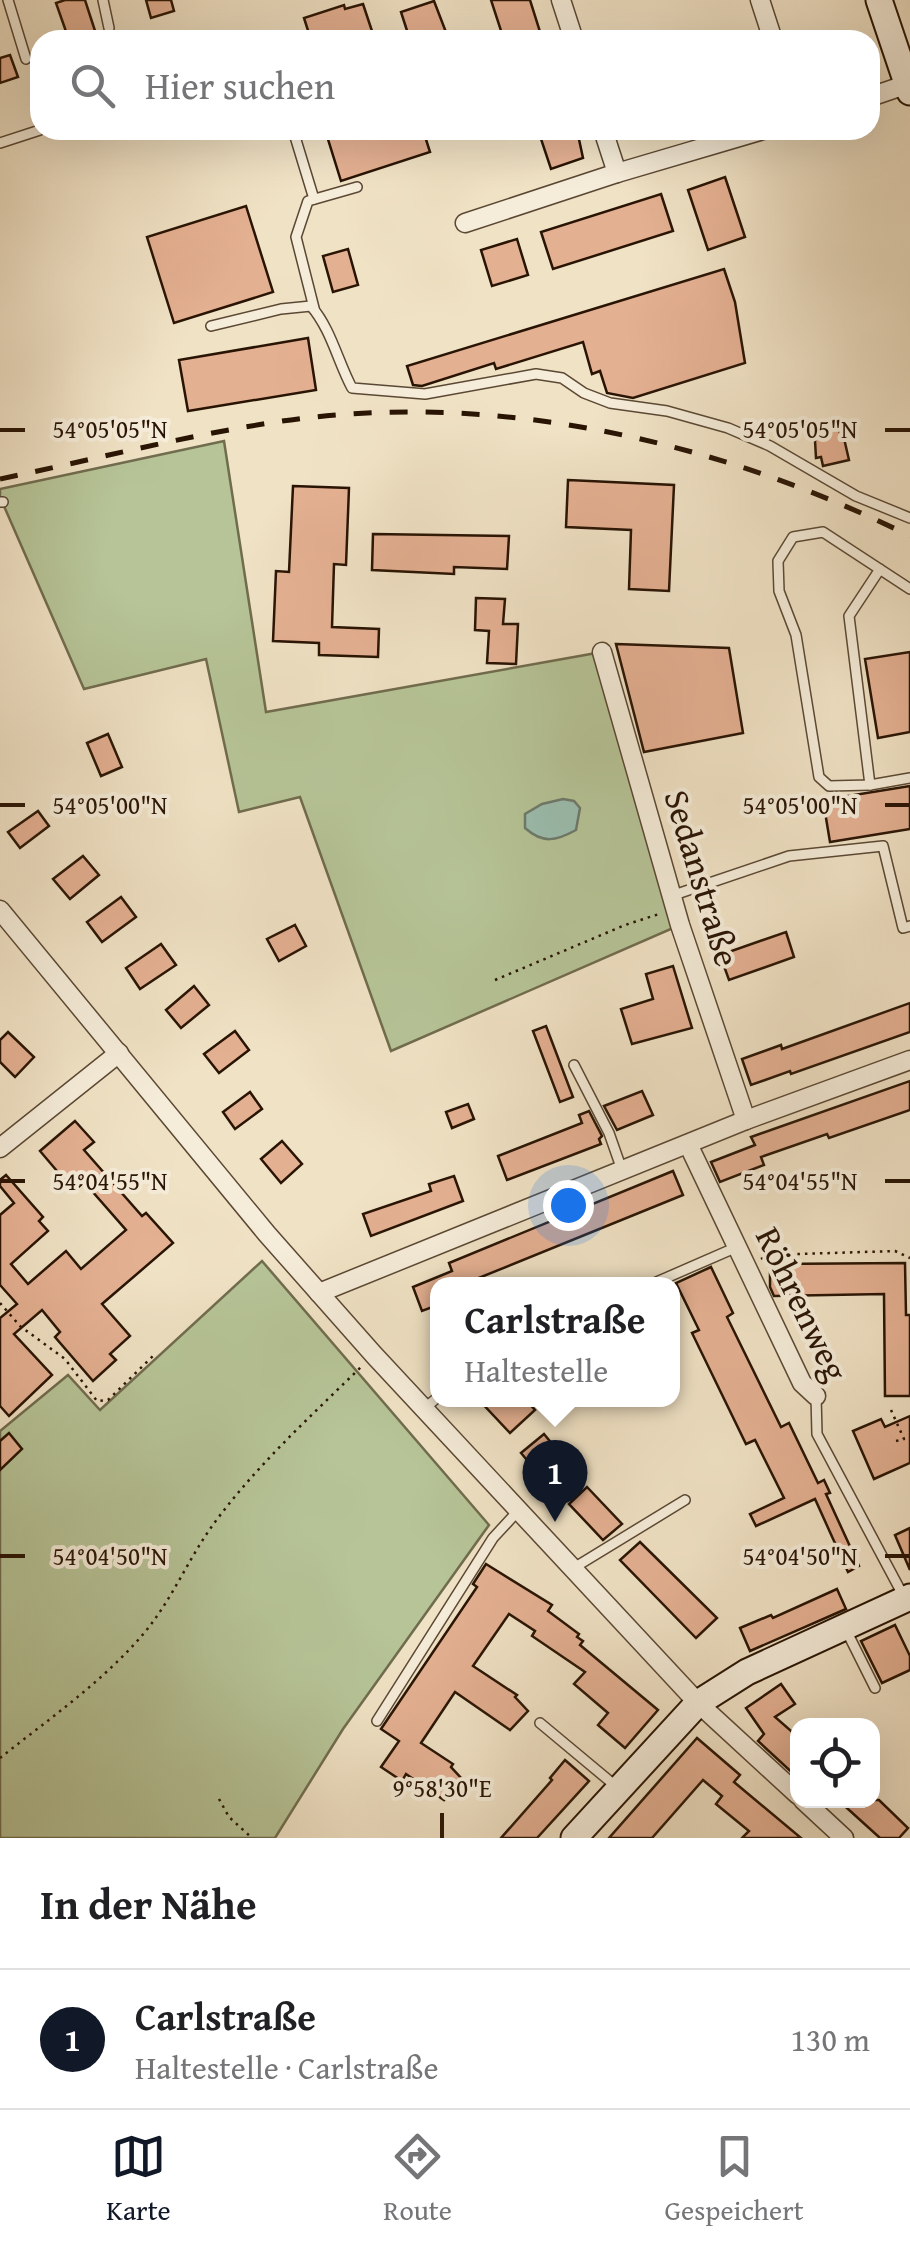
<!DOCTYPE html>
<html lang="de">
<head>
<meta charset="utf-8">
<style>
	:root { --surface:#fff; --page:#f6f6f6; --text:#202124; --muted:#757577; --line:#e0e0e0; --accent:#111827 }
	body { margin:0; font-family:"Gentium Book Plus",serif; background:var(--page); color:var(--text) }
	.controls { position:absolute; right:30px; bottom:30px; display:grid; overflow:hidden; border-radius:20px; box-shadow:0 10px 40px #0002 }
	.controls button { width:90px; height:90px; display:grid; place-items:center; padding:0; border:0; border-bottom:2px solid var(--line); background:var(--surface); color:var(--text); font:50px sans-serif }
	.you { position:absolute; left:568px; top:1205px; width:35px; height:35px; margin:-25px; border:8px solid #fff; border-radius:50%; background:#1a73e8; box-shadow:0 0 0 15px #1a73e833 }
	.badge { display:grid; place-items:center; width:65px; height:65px; border-radius:50%; background:var(--accent); color:#fff; font-size:32px; font-weight:700 }
	.pin { position:absolute; translate:-50% -82px; filter:drop-shadow(0 2px 5px #0008) }
	.pin::after { content:''; position:absolute; top:52px; width:35px; height:30px; background:inherit; clip-path:polygon(0 0,100% 0,50% 100%) }
	.popup { position:absolute; left:430px; top:1277px; width:250px; height:130px; box-sizing:border-box; display:grid; place-content:center; border-radius:20px; background:var(--surface); filter:drop-shadow(0 2px 8px #0005); font-size:32px; white-space:nowrap; color:var(--muted) }
	.popup b { font-size:38px; color:var(--text) }
	.popup::after { content:''; position:absolute; left:50%; top:100%; margin-left:-20px; border:20px solid transparent; border-top-color:var(--surface) }
	.list { margin:0; padding:0; list-style:none }
	h2 { display:flex; justify-content:space-between; align-items:center; height:130px; margin:0; padding:0 40px; font-size:42px }
	h2 small { font-size:32px; font-weight:400; color:var(--muted) }
	.list li { display:grid; grid-template-columns:65px 1fr auto; gap:30px; align-items:center; box-sizing:border-box; height:140px; padding:0 40px; border-top:2px solid var(--line) }
	.list b { display:block; font-size:38px; white-space:nowrap }
	.list p { margin:0; font-size:32px; white-space:nowrap; color:var(--muted) }
	.list em { font-size:32px; font-style:normal; color:var(--muted) }
	.icon { flex:none; width:55px; height:55px; fill:none; stroke:currentColor; stroke-width:2; stroke-linecap:round; stroke-linejoin:round }
	.map { position:relative; flex:none; width:910px; height:1838px; overflow:hidden }
	.search { position:absolute; background:var(--surface); box-shadow:0 10px 40px #0002; left:30px; right:30px; top:30px; height:110px; display:flex; align-items:center; gap:25px; box-sizing:border-box; padding:0 35px; border-radius:30px; color:var(--muted); font-size:38px }
	.sheet { height:270px; background:var(--surface) }
	nav { display:flex; justify-content:space-around; align-items:center; box-sizing:border-box; height:140px; border-top:2px solid var(--line); background:var(--surface); font-size:28px; color:var(--muted) }
	nav a { display:grid; justify-items:center; gap:5px }
	nav .on { color:var(--accent) }
	.map>svg:first-child { display:block }
	.green { fill:#b6c497; stroke:#706c4e; stroke-width:2.5 }
	.water { fill:#9bbeb0; stroke:#6d7a6b; stroke-width:2.5 }
	.building { fill:#e4b092; stroke:#291404; stroke-width:2.5 }
	.lines { fill:none; stroke-linecap:round; stroke-linejoin:round }
	.lane-casing { stroke:#5b4834; stroke-width:12 }
	.street-casing { stroke:#5b4834; stroke-width:21 }
	.secondary-casing { stroke:#291404; stroke-width:29 }
	.path { stroke:#291404; stroke-width:2.5; stroke-dasharray:2.5 5; stroke-linecap:butt }
	.lane { stroke:#f5ecd9; stroke-width:9 }
	.street { stroke:#f5ecd9; stroke-width:18 }
	.secondary { stroke:#f5ecd9; stroke-width:25 }
	.rail { stroke:#291404; stroke-width:5; stroke-dasharray:18 18; stroke-linecap:butt }
	.ticks { fill:none; stroke:#291404; stroke-width:4 }
	.labels { text-anchor:middle; stroke-width:8; stroke-linejoin:round; paint-order:stroke }
	.street-label { font-size:35px; fill:#291404; stroke:#f5ecd9 }
	.ticks-label { font-size:25px; text-anchor:middle; fill:#291404; stroke:#f5ecd9; stroke-width:8; stroke-linejoin:round; paint-order:stroke }
</style>
</head>
<body>
<div class="map">
<svg width="910" height="1838" viewBox="0 0 910 1838">
	<rect width="100%" height="100%" fill="#f0e2c5"/>
	<filter id="stains"><feTurbulence type="fractalNoise" baseFrequency=".002" numOctaves="4"/><feColorMatrix values="0 0 0 0 .2 0 0 0 0 .09 0 0 0 0 .02 0 0 0 .5 -.17"/></filter>
	<radialGradient id="worn" r=".72"><stop offset=".6" stop-color="#630" stop-opacity="0"/><stop offset="1" stop-color="#630" stop-opacity=".3"/></radialGradient>
	<!-- green -->
	<g class="green">
		<path d="M224,441L266,712L602,652L680,925L391,1051L300,797L239,812L206,659L84,689L0,497V489Z"/>
		<path d="M262,1261L489,1525L343,1729L275,1838H0V1431L68,1375L100,1410Z"/>
	</g>
	<!-- water -->
	<path class="water" d="M563,799L574,801L580,808L576,830C556,841 543,844 525,828V814L542,804Z"/>
	<!-- building -->
	<g class="building">
		<path d="M65,0H85L98,40H69L56,3Z"/>
		<path d="M146,0H171L174,11L151,18Z"/>
		<path d="M491,0H530L542,38L504,40Z"/>
		<path d="M434,1L449,40H410L401,12Z"/>
		<path d="M363,4L375,40H311L304,18L344,5L345,9Z"/>
		<path d="M10,55L18,77L0,83V58Z"/>
		<path d="M346,130H423L430,152L341,181L327,136Z"/>
		<path d="M538,130H577L583,158L551,169Z"/>
		<path d="M725,177L745,237L708,250L688,190Z"/>
		<path d="M661,194L673,231L553,269L541,232Z"/>
		<path d="M246,206L273,292L174,323L147,237Z"/>
		<path d="M517,239L528,275L492,286L481,250Z"/>
		<path d="M348,249L358,285L333,292L323,256Z"/>
		<path d="M724,269L735,302L745,363L633,398L607,393L600,371L592,374L583,342L496,369L494,363L422,386L413,385L407,366Z"/>
		<path d="M308,338L316,390L188,411L179,360Z"/>
		<path d="M823,421L843,434L849,460L823,466L821,457L816,458L814,423Z"/>
		<path d="M568,480L674,485L669,591L629,589L631,530L566,527Z"/>
		<path d="M293,486L349,488L346,565L334,564L332,627L379,629L378,657L319,655V643L273,641L276,571L289,572Z"/>
		<path d="M373,534L509,536L507,569L454,567V574L372,570Z"/>
		<path d="M476,598L505,599L503,624H518L516,664L487,663L489,631L475,630Z"/>
		<path d="M616,644L729,648L743,733L644,752Z"/>
		<path d="M910,652V732L878,738L865,659Z"/>
		<path d="M108,734L122,767L101,776L87,743Z"/>
		<path d="M910,786V829L830,842L823,800Z"/>
		<path d="M38,811L49,826L20,848L8,832Z"/>
		<path d="M83,856L99,875L70,899L53,879Z"/>
		<path d="M121,897L136,917L102,942L87,922Z"/>
		<path d="M295,925L306,946L279,961L267,939Z"/>
		<path d="M786,932L794,957L729,980L720,955Z"/>
		<path d="M161,944L176,965L140,989L126,968Z"/>
		<path d="M673,966L692,1028L632,1044L621,1009L653,999L646,974Z"/>
		<path d="M194,986L209,1005L181,1028L166,1010Z"/>
		<path d="M910,1003V1032L791,1074L790,1071L751,1085L742,1059L781,1045L782,1049Z"/>
		<path d="M546,1026L573,1097L560,1102L533,1031Z"/>
		<path d="M235,1031L249,1050L219,1073L204,1054Z"/>
		<path d="M8,1032L34,1057L15,1077L0,1062V1040Z"/>
		<path d="M910,1081V1110L829,1138L827,1134L761,1157L764,1165L720,1182L711,1162L755,1145L751,1137Z"/>
		<path d="M642,1091L653,1115L617,1130L604,1106Z"/>
		<path d="M250,1092L262,1109L235,1129L223,1112Z"/>
		<path d="M468,1104L474,1119L452,1128L446,1112Z"/>
		<path d="M589,1111L602,1136L599,1139L601,1144L507,1180L498,1156L582,1123L579,1115Z"/>
		<path d="M75,1121L94,1142L84,1150L142,1216L146,1213L173,1243L102,1304L130,1336L110,1354L116,1360L93,1381L55,1337L60,1332L42,1310L14,1334L52,1375L9,1416L0,1406V1318L17,1304L0,1285V1215L14,1203L0,1186V1180L6,1175L43,1217L39,1221L48,1231L11,1264L28,1284L66,1251L81,1269L126,1230L84,1182L74,1191L40,1151Z"/>
		<path d="M282,1141L302,1164L281,1183L261,1159Z"/>
		<path d="M673,1171L683,1195L464,1284H438V1305L422,1311L413,1287L452,1271L449,1263Z"/>
		<path d="M454,1176L463,1201L371,1236L363,1214L431,1191L429,1184Z"/>
		<path d="M905,1263L906,1315H910V1396H885L884,1294L774,1296L770,1287V1264Z"/>
		<path d="M711,1267L733,1313L727,1317L781,1427L789,1423L818,1483L824,1480L830,1493L826,1494L859,1566L848,1572L815,1499L756,1526L750,1514L784,1498L755,1440L746,1444L692,1333L699,1330L676,1283Z"/>
		<path d="M479,1400H526L535,1410L510,1433Z"/>
		<path d="M910,1416V1463L874,1479L853,1431L881,1419L885,1427Z"/>
		<path d="M9,1433L22,1449L0,1470V1441Z"/>
		<path d="M544,1434L571,1467L549,1486L521,1453Z"/>
		<path d="M587,1487L622,1524L603,1540L569,1504Z"/>
		<path d="M910,1528V1570L895,1535Z"/>
		<path d="M640,1542L717,1618L696,1638L620,1560Z"/>
		<path d="M486,1564L552,1605L548,1611L579,1634L577,1637L583,1641L580,1645L658,1710L625,1748L598,1725L608,1713L574,1684L585,1672L532,1636L535,1631L509,1614L473,1666L517,1695L515,1697L528,1711L510,1730L455,1692L421,1743L453,1764L451,1767L463,1780L444,1800L406,1774L402,1781L381,1767L399,1741L381,1729L477,1587L473,1584Z"/>
		<path d="M837,1589L846,1609L750,1651L740,1628L771,1615L773,1618Z"/>
		<path d="M895,1625L910,1656V1670L882,1683L861,1641Z"/>
		<path d="M781,1684L795,1704L775,1717L798,1737V1778L758,1741L764,1734L746,1708Z"/>
		<path d="M697,1738L740,1775L734,1782L801,1838H742L749,1831L716,1804L722,1796L703,1780L652,1838H609Z"/>
		<path d="M565,1760L589,1781L537,1838H501L552,1780L550,1778Z"/>
		<path d="M838,1800H879L908,1828L899,1838H880Z"/>
	</g>
	<g class="lines">
		<!-- lane casing -->
		<g class="lane-casing">
			<g id="lane">
				<path d="M8,0L26,59"/>
				<path d="M103,0L109,28"/>
				<path d="M293,130L314,199"/>
				<path d="M0,143L40,130"/>
				<path d="M314,308L296,237L308,201L357,187"/>
				<path d="M211,326L281,309L311,306C331,329 338,362 352,388L425,394L536,374L562,378L584,393L610,403L667,411L728,428L770,446L856,496L910,518"/>
				<path d="M0,502H3"/>
				<path d="M880,569L849,616L870,785L829,786L819,777L796,635L779,591L778,561L793,537L823,532L910,589"/>
				<path d="M870,785L910,778"/>
				<path d="M671,896L789,856L883,846L903,928L910,926"/>
				<path d="M574,1065L609,1133L622,1170"/>
				<path d="M652,1284L737,1247"/>
				<path d="M816,1396L817,1434L904,1597"/>
				<path d="M425,1408L438,1397"/>
				<path d="M572,1569L685,1500"/>
				<path d="M846,1630L875,1688"/>
				<path d="M377,1721L493,1538L518,1511"/>
				<path d="M540,1723L618,1788"/>
			</g>
		</g>
		<!-- street casing -->
		<g class="street-casing">
			<g id="street">
				<path d="M561,0L574,40"/>
				<path d="M760,0L773,40"/>
				<path d="M870,97L908,84"/>
				<path d="M603,130L617,173"/>
				<path d="M465,223L617,173L763,130"/>
				<path d="M602,652L680,925L746,1120"/>
				<path d="M0,910L267,1234L374,1355L698,1703L798,1795"/>
				<path d="M688,1144L802,1383L816,1396"/>
				<path d="M0,1148L119,1053"/>
				<path d="M319,1293L746,1120L910,1060"/>
				<path d="M803,1800L844,1838"/>
			</g>
		</g>
		<!-- secondary casing -->
		<g class="secondary-casing">
			<g id="secondary">
				<path d="M879,0L910,92"/>
				<path d="M574,1838L698,1703L747,1672L910,1597"/>
			</g>
		</g>
		<!-- path -->
		<g class="path">
			<path d="M495,980L625,925L659,914"/>
			<path d="M761,1259L768,1255L895,1251L910,1258"/>
			<path d="M0,1303L20,1326L65,1359L97,1401L108,1400L155,1354"/>
			<path d="M891,1410L904,1439L892,1442"/>
			<path d="M0,1758C49,1719 105,1680 145,1632C173,1598 189,1557 215,1522C258,1464 311,1416 362,1366"/>
			<path d="M219,1799L229,1817L252,1838"/>
		</g>
		<!-- lane -->
		<use href="#lane" class="lane"/>
		<!-- street -->
		<use href="#street" class="street"/>
		<!-- secondary -->
		<use href="#secondary" class="secondary"/>
		<!-- rail -->
		<path class="rail" d="M0,479C92,460 183,436 276,422C492,389 716,440 910,536"/>
	</g>
	<!-- ticks -->
	<path class="ticks" d="M0,430H25M885,430H910M0,805H25M885,805H910M0,1181H25M885,1181H910M0,1556H25M885,1556H910M442,1813V1838"/>
	<g class="labels">
		<!-- street labels -->
		<g class="street-label">
			<text transform="translate(702 878) rotate(73)" y="12">Sedanstraße</text>
			<text transform="translate(802 1304) rotate(64)" y="12">Röhrenweg</text>
		</g>
	</g>
	<g class="ticks-label">
		<text x="110" y="438">54°05'05"N</text>
		<text x="800" y="438">54°05'05"N</text>
		<text x="110" y="814">54°05'00"N</text>
		<text x="800" y="814">54°05'00"N</text>
		<text x="110" y="1190">54°04'55"N</text>
		<text x="800" y="1190">54°04'55"N</text>
		<text x="110" y="1565">54°04'50"N</text>
		<text x="800" y="1565">54°04'50"N</text>
		<text x="442" y="1797">9°58'30"E</text>
	</g>
	<rect width="100%" height="100%" filter="url(#stains)"/>
	<rect width="100%" height="100%" fill="url(#worn)"/>
</svg>
<div class="controls">
<button><svg class="icon" aria-label="locate" viewBox="0 0 24 24"><circle cx="12" cy="12" r="6"/><path d="M12 2v4M12 18v4M2 12h4M18 12h4"/></svg></button>
</div>
<div class="you"></div>
<div class="pin badge" style="left:555px;top:1522px">1</div>
<div class="popup"><b>Carlstraße</b>Haltestelle</div>
<div class="search"><svg class="icon" aria-label="search" viewBox="0 0 24 24"><circle cx="10" cy="10" r="6"/><path d="M15 15l6 6"/></svg>Hier suchen</div>
</div>
<section class="sheet">
<h2>In der Nähe<small></small></h2>
<ul class="list">
<li><span class="badge">1</span><div><b>Carlstraße</b><p>Haltestelle · Carlstraße</p></div><em>130 m</em></li>
</ul>
</section>
<nav>
<a class="on"><svg class="icon" aria-label="map" viewBox="0 0 24 24"><path d="M3 6l6-2 6 2 6-2v14l-6 2-6-2-6 2zM9 4v14M15 6v14"/></svg>Karte</a>
<a><svg class="icon" aria-label="directions" viewBox="0 0 24 24"><path d="M12 3l9 9-9 9-9-9zM9 14v-3h6M13 9l2 2-2 2"/></svg>Route</a>
<a><svg class="icon" aria-label="saved" viewBox="0 0 24 24"><path d="M7 4h10v16l-5-4-5 4z"/></svg>Gespeichert</a>
</nav>
</body>
</html>
